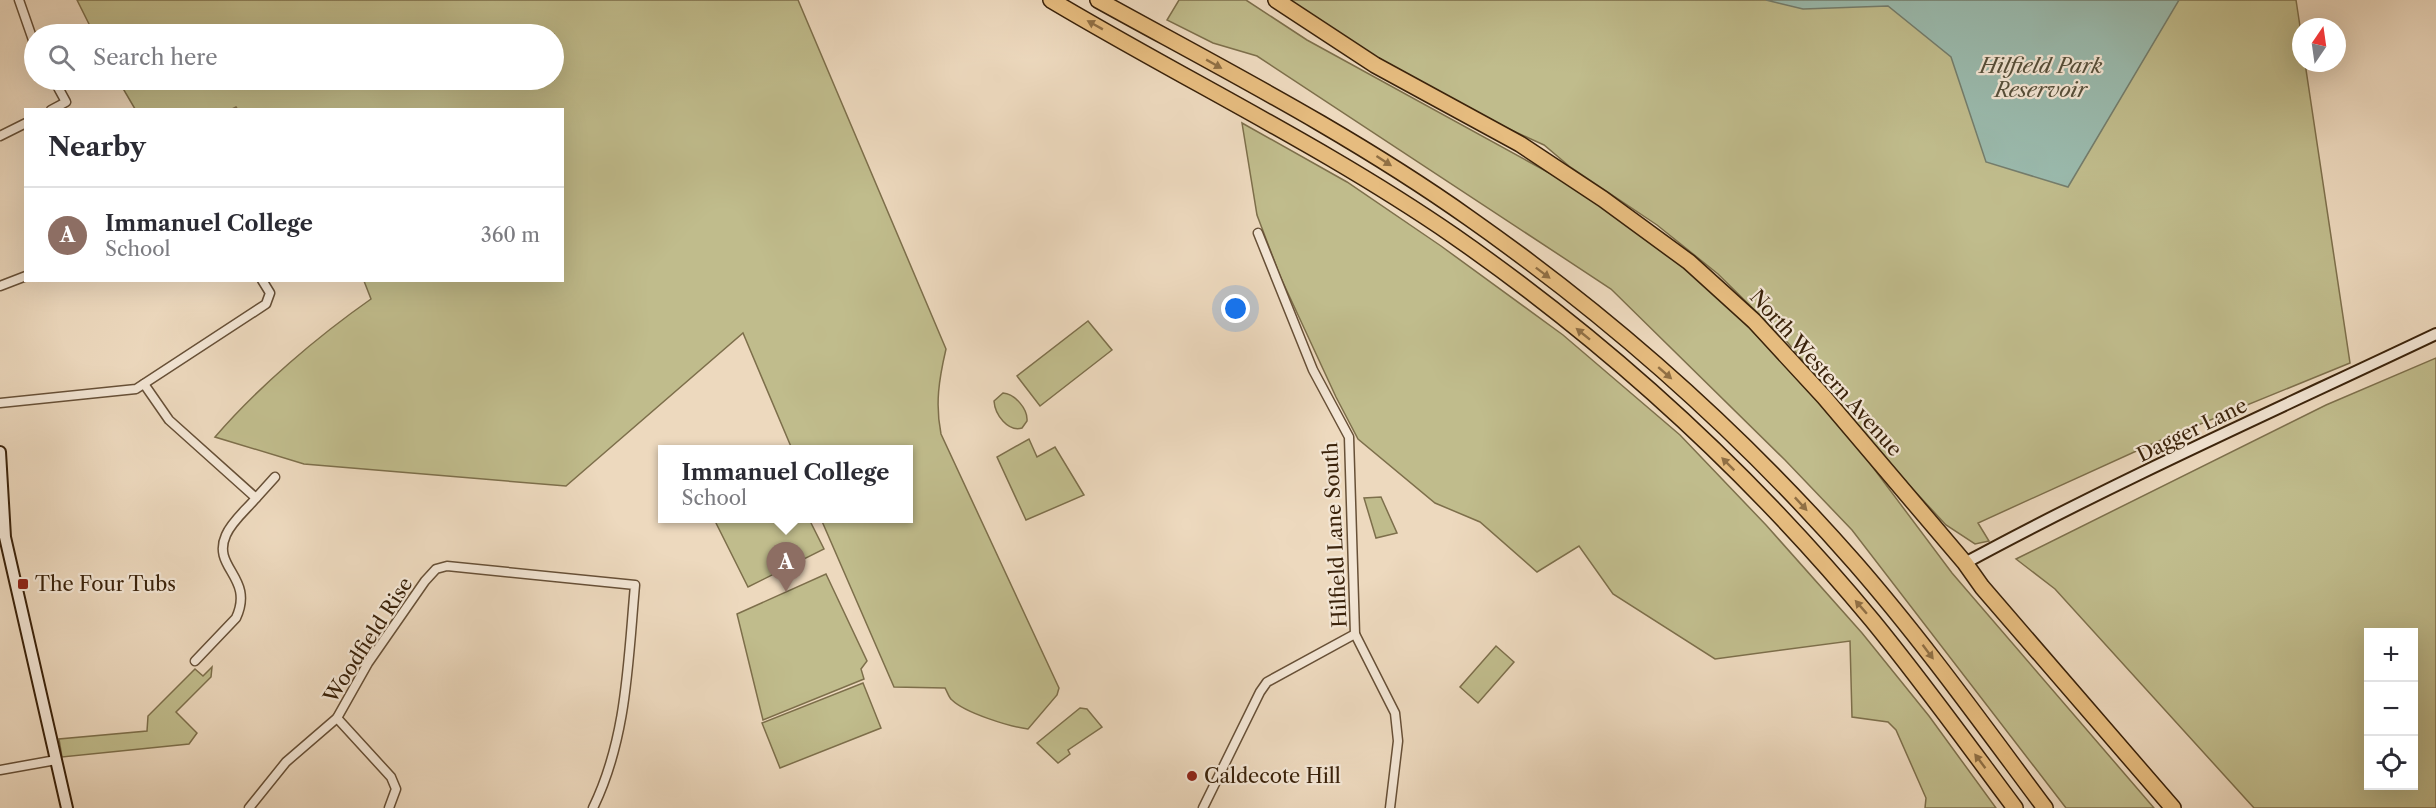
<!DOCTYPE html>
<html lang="en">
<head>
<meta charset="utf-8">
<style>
	:root { --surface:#fff; --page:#f2f2f3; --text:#2b2b33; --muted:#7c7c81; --line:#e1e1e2; --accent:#8f2418 }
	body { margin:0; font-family:"Libre Caslon Text",serif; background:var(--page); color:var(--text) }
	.controls { position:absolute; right:18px; bottom:18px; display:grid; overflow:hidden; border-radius:0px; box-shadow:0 6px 24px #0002 }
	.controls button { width:54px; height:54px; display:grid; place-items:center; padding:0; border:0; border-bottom:2px solid var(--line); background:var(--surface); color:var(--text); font:30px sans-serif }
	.compass { position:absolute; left:2292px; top:18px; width:54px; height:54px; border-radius:50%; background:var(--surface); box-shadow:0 6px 24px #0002; rotate:13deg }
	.you { position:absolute; left:1236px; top:309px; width:21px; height:21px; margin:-15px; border:4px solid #fff; border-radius:50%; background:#1a73e8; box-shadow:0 0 0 9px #1a73e833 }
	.badge { display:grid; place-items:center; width:39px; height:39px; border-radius:50%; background:var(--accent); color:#fff; font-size:20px; font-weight:700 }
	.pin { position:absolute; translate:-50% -50px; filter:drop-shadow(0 2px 3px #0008) }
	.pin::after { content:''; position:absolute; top:32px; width:21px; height:18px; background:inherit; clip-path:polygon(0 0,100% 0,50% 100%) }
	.popup { position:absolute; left:658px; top:445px; width:255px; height:78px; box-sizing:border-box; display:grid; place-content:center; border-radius:0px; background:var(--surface); filter:drop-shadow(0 2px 4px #0005); font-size:20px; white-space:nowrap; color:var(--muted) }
	.popup b { font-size:22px; color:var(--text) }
	.popup::after { content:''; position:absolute; left:50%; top:100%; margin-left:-12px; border:12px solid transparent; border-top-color:var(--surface) }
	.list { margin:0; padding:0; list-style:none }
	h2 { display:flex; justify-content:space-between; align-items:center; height:78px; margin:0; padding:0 24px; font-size:26px }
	h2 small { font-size:20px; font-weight:400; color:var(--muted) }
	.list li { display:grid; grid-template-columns:39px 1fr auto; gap:18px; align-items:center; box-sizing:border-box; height:96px; padding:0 24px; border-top:2px solid var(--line) }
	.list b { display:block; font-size:22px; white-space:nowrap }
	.list p { margin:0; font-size:20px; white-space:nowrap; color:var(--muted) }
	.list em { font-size:20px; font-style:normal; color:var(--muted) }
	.icon { flex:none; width:33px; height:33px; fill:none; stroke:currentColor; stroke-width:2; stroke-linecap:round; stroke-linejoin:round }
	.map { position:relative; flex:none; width:2436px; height:808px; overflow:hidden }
	.search { position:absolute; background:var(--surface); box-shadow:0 6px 24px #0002; left:24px; top:24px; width:540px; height:66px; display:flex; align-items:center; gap:15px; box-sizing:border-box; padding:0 21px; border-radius:33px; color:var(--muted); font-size:22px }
	.panel { position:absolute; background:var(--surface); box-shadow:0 6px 24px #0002; left:24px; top:108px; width:540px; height:174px; border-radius:0px }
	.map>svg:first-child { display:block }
	.green { fill:#c0bc8c; stroke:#7d6f4b; stroke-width:1.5; fill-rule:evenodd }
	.water { fill:#9abaad; stroke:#747d6c; stroke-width:1.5 }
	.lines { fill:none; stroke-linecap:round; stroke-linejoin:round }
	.street-casing { stroke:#675037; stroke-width:11 }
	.secondary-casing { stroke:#3a220a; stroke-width:14 }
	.highway-casing { stroke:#3a220a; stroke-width:18 }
	.street { stroke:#f3e6d5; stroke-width:8 }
	.secondary { stroke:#f3e6d5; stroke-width:10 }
	.highway { stroke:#e6bc7f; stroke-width:15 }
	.oneway { fill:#906f44 }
	.poi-dot { fill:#8f2418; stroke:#f3e6d5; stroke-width:2 }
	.labels { text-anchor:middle; stroke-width:4.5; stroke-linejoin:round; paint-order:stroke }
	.street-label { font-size:20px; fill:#3a220a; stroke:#f3e6d5 }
	.poi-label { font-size:20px; fill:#3a220a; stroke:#f3e6d5; text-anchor:start }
	.water-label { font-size:21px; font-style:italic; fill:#57503b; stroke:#f3e6d5 }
</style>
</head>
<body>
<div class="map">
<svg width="2436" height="808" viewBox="0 0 2436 808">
	<rect width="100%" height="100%" fill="#edd9be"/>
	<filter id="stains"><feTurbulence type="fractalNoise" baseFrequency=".00333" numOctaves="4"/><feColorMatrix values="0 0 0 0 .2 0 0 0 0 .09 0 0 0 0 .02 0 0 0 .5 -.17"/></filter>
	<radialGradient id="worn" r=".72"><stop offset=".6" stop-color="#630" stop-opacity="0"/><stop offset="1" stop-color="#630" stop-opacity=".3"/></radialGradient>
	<!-- green -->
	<g class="green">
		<path d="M77,0H798L946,349C939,379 935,404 941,434L1059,688L1057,695L1028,729C1011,727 965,713 952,700C949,698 947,691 945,688L894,687L821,519L909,518V450L792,449L743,333L566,486L304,464L215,437C257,388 318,336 371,299L364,281L562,280V110H238L236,107L230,110L135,109L118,80H554V34H94Z"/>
		<path d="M1179,0H1246L1307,40L1584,192L1657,245L1711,289L1830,410L1952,573L2154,808H2066L1852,530L1785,460L1611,289L1257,56L1213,43L1167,20Z"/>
		<path d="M1289,0H2296L2301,33V63H2305L2350,363L2154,443L1978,523L1989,541L1975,544L1946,525L1909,485L1788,343L1718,274L1657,225L1569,166L1544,145L1496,123L1387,65Z"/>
		<path d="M1242,123L1347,182L1441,246L1563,335L1680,435L1766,525L1862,633L1929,716L1996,808H1925L1926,798L1896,730L1888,722L1852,717L1850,641L1715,659L1613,594L1579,546L1537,572L1480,522L1435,503L1358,439L1336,397L1280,276L1257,215Z"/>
		<path d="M1088,321L1112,350L1040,406L1017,376Z"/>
		<path d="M2436,358V808H2254L2055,589L2016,559L2326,405ZM2368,632H2414V786H2368Z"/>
		<path d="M1003,393C1015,394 1028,409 1027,421L1022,428C1008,432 995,415 994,401Z"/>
		<path d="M1029,439L1037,457L1055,447L1084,495L1026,520L997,457Z"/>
		<path d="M1381,497L1397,533L1376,538L1364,498Z"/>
		<path d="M714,519H809L824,549L748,587Z"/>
		<path d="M826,574L867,661L861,669L864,679L763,720L737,614Z"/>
		<path d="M1496,646L1514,662L1478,703L1460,687Z"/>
		<path d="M212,667L211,677L176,712L197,733L189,744L62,757L59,739L147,731L148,716L195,669L203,676Z"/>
		<path d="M863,683L881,728L780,768L762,723Z"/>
		<path d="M1080,708L1087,709L1102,727L1068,750L1070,754L1058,763L1037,743Z"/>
	</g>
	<!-- water -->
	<path class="water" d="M1766,0H2179L2068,187L1986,162L1951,57L1888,6L1803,9Z"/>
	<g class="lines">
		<!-- street casing -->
		<g class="street-casing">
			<g id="street">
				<path d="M19,0L34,43"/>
				<path d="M51,110L66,102L54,80"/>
				<path d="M0,136L26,123"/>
				<path d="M1258,233L1313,370L1349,437L1355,634L1395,713L1398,741L1390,808"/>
				<path d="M0,286L26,276"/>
				<path d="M144,384L169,420L256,498C246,510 232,521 226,535C211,568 255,577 236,618L195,661"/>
				<path d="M0,403L136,389L266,304L270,293L262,280"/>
				<path d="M256,498L275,477"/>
				<path d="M337,718L391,777L396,789L389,808"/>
				<path d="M0,770L56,760"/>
				<path d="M249,808L286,762L337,718L368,663L425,581L436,569L447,566L635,585C628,662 627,738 593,808"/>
				<path d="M1203,808L1260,692L1267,682L1355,634"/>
			</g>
		</g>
		<!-- secondary casing -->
		<g class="secondary-casing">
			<g id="secondary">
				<path d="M0,452L5,537L67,808"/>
				<path d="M1965,563C2118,480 2278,409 2436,334"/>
			</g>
		</g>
		<!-- highway casing -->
		<g class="highway-casing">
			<g id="highway">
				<path d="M1051,0C1185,80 1325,147 1454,236C1609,344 1751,474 1872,620C1922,681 1968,745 2015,808"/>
				<path d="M1098,0C1223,69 1352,135 1469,218C1610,317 1741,433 1855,563C1923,641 1983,725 2045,808"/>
				<path d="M1276,0L1375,65L1520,144L1603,199L1689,262L1754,321L1824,397L1965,563L1982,587L2173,808"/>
			</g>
		</g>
		<!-- street -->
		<use href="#street" class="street"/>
		<!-- secondary -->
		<use href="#secondary" class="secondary"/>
		<!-- highway -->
		<use href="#highway" class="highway"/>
	</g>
	<!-- one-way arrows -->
	<defs><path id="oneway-solid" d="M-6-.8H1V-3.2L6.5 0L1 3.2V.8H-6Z" transform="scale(1.5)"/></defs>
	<g class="oneway">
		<use href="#oneway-solid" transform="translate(1095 25) rotate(-151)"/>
		<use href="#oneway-solid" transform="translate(1214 64) rotate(29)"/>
		<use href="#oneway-solid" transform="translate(1384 161) rotate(33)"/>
		<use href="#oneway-solid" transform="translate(1543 273) rotate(37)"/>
		<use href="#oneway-solid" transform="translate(1583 334) rotate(-141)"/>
		<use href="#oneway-solid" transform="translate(1665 373) rotate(41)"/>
		<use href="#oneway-solid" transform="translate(1728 464) rotate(-135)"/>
		<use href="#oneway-solid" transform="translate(1801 504) rotate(47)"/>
		<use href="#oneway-solid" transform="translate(1861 607) rotate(-131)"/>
		<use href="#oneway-solid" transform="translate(1928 652) rotate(53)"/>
		<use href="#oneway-solid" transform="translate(1980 761) rotate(-127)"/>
	</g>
	<!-- markers -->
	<g class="poi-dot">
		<rect x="17" y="578" width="12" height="12" rx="3"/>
		<circle cx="1192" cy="776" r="6"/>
	</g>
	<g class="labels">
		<!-- street labels -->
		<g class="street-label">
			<text transform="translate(1826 373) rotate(48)" y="7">North Western Avenue</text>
			<text transform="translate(2192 430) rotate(-26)" y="7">Dagger Lane</text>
			<text transform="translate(1335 535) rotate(-93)" y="7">Hilfield Lane South</text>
			<text transform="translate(368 640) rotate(-57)" y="7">Woodfield Rise</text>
		</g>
		<!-- poi labels -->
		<g class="poi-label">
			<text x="35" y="591">The Four Tubs</text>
			<text x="1204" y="783">Caldecote Hill</text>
		</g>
		<!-- water labels -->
		<g class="water-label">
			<text x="2041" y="73">Hilfield Park<tspan x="2041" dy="24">Reservoir</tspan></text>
		</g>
	</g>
	<rect width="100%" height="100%" filter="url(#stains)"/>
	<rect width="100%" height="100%" fill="url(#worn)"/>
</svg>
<div class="controls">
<button>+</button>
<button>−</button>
<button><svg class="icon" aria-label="locate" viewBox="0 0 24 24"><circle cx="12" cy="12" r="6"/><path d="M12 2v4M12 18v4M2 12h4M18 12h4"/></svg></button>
</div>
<svg class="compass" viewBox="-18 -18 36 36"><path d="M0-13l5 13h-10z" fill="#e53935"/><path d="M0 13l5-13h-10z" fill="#7c7c81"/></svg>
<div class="you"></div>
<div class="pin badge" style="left:786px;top:592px;background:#8d6e63">A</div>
<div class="popup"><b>Immanuel College</b>School</div>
<div class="search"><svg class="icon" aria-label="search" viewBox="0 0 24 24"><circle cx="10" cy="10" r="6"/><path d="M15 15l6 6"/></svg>Search here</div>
<section class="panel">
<h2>Nearby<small></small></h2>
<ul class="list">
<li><span class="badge" style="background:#8d6e63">A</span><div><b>Immanuel College</b><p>School</p></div><em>360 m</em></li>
</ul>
</section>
</div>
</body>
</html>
